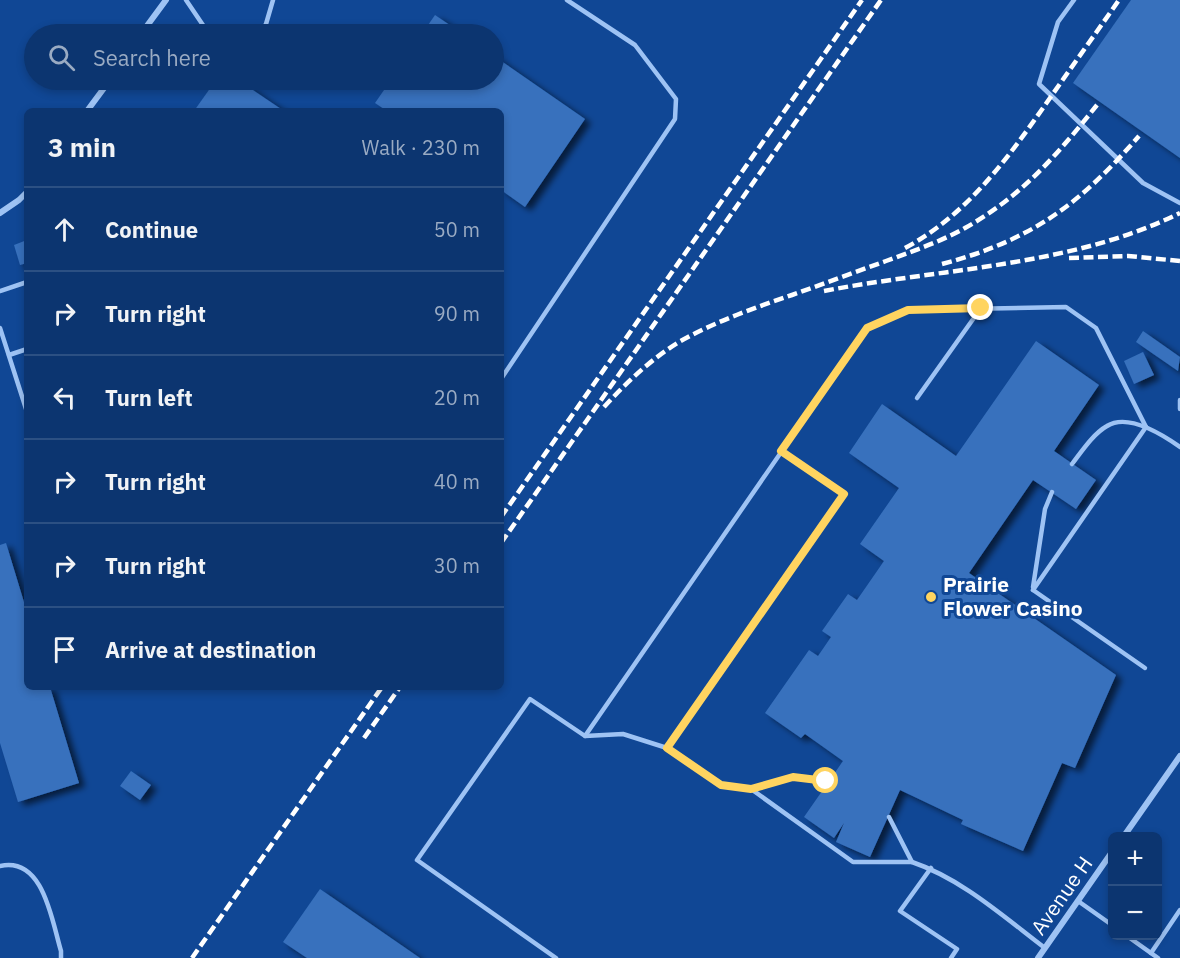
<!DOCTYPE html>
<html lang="en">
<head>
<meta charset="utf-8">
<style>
	:root { --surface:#0c3570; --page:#153d75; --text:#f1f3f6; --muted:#9aabc3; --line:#2c5083 }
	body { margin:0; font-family:"IBM Plex Sans",sans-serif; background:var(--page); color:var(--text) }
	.controls { position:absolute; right:18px; bottom:18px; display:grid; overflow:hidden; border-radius:9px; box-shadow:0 3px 9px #0003 }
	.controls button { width:54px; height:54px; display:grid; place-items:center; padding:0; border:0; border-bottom:2px solid var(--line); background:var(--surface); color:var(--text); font:30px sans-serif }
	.stop { position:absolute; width:18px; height:18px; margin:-14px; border:4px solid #ffd460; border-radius:50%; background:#fff }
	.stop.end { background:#ffd460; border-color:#fff; box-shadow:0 2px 6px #0008 }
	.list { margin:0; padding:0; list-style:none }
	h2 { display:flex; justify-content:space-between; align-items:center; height:78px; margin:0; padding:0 24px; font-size:26px }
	h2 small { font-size:20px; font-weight:400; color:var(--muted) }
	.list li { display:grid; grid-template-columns:39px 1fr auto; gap:18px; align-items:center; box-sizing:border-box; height:84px; padding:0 24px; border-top:2px solid var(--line) }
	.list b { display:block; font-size:22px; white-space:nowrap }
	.list em { font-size:20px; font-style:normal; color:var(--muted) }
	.icon { flex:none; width:33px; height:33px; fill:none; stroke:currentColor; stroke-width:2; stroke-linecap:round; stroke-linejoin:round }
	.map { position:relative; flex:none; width:1180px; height:958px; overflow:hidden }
	.search { position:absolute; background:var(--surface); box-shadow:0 3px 9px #0003; left:24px; top:24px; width:480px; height:66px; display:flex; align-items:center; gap:15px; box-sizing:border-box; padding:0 21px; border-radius:33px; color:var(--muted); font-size:22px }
	.panel { position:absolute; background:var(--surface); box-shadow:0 3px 9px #0003; left:24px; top:108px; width:480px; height:582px; border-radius:9px }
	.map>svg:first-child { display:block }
	.building { fill:#3871bd; filter:url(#shadow) }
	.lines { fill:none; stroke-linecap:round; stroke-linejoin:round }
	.service { stroke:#9ec3f4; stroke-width:4.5 }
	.minor { stroke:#9ec3f4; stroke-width:6 }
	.rail { stroke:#fff; stroke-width:4.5; stroke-dasharray:10 4.5; stroke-linecap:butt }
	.route { stroke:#ffd460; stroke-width:8 }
	.poi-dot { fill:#ffd460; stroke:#104795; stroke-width:2 }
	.labels { text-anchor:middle; stroke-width:6; stroke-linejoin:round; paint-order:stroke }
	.poi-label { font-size:21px; font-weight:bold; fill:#fff; stroke:#104795; text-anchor:start }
	.street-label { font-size:21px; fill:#fff; stroke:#104795 }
</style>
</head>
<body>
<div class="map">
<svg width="1180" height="958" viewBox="0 0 1180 958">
	<defs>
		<filter id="shadow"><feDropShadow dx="6" dy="4" stdDeviation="3" flood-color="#0009"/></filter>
	</defs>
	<rect width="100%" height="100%" fill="#104795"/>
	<!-- building -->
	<g class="building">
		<path d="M1131,0H1180V158L1073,83Z"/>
		<path d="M435,15L463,34H422Z"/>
		<path d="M494,56L585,119L525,207L501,190V111H387L375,103L391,80H494Z"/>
		<path d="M216,80H238L284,111H194Z"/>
		<path d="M27,240V263L20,265L14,245Z"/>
		<path d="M1143,331L1180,357L1178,371L1136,342Z"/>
		<path d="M1036,341L1099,385L1054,451L1096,480L1076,509L1033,480L969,573L1116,675L1075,768L1062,763L1023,851L961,824L963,820L900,790L870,857L836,842L844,823L834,838L804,817L843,761L805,734L801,738L765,713L809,650L818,656L831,637L822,631L848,594L857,600L884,561L860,544L899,488L849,453L882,404L956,456Z"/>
		<path d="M1143,352L1154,375L1134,384L1124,361Z"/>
		<path d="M6,543L27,612V687H50L79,783L18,802L0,743V545Z"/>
		<path d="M131,771L151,785L140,800L120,786Z"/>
		<path d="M320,889L420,958H307L283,942Z"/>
	</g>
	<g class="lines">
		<!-- service -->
		<g class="service">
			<path d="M186,0L209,34"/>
			<path d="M1074,0L1058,22L1039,84L1143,183L1180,203"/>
			<path d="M259,34L266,24L273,0"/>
			<path d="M0,291L27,282"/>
			<path d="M0,328L27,412"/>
			<path d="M9,355L27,349"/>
			<path d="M501,379L675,119L676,99L635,45L567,0"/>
			<path d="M917,398L981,308"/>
			<path d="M1180,400V409"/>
			<path d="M1072,464C1082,451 1093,434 1107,426C1128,413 1163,435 1180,447"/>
			<path d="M1033,587L1045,509L1052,492"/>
			<path d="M1033,590L1146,427"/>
			<path d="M1033,590L1145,668"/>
			<path d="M585,736L623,734L667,748L721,785L751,789L793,777L826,781"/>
			<path d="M667,748L844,494L781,451"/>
			<path d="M751,789L853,862H912"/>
			<path d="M889,817L912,862C962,879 1004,917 1045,948"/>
			<path d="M0,866C44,856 52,922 61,951V958"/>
			<path d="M931,868L900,911L957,949L951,958"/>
			<path d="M1078,901L1112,925"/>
			<path d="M1127,936L1158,958"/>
			<path d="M1151,953L1180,910"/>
			<path d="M556,958L417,860L530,699L585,736L867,328L908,310L1066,307L1096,328L1146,427"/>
		</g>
		<!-- minor -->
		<g class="minor">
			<path d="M141,34L166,0"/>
			<path d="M87,111L110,80"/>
			<path d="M0,213L19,200L27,192"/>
			<path d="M1124,836L1180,756"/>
			<path d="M1038,958L1112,852"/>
		</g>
		<!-- rail -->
		<g class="rail">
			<path d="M905,248C969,214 1010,155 1050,98C1073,65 1096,33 1119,0"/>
			<path d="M1069,258L1128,256L1180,261"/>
			<path d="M942,264C1032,240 1079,205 1139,136"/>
			<path d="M824,291C943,268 1070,267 1180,213"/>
			<path d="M604,407C626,383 651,359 679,342C714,322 754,308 792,295C823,284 855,272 886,261C913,251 940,242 965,228C1022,196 1057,155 1097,105"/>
			<path d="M501,517L862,0"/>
			<path d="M501,543L881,0"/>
			<path d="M364,738L400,687"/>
			<path d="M192,958L382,687"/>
		</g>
	</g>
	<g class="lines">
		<!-- route -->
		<path class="route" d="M826,781L793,777L751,789L721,785L667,748L844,494L781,451L867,328L908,310L981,308"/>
	</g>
	<!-- markers -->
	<circle class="poi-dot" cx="931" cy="597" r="6"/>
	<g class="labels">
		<!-- poi labels -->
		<g class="poi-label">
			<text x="943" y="592">Prairie<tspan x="943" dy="24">Flower Casino</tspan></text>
		</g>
		<!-- street labels -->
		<g class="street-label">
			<text transform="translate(1062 896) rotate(-55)" y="7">Avenue H</text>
		</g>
	</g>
</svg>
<div class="controls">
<button>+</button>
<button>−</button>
</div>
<div class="stop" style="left:826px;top:781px"></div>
<div class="stop end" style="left:981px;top:308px"></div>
<div class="search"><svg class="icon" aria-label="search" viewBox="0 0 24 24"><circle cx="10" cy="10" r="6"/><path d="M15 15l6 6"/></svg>Search here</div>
<section class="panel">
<h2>3 min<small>Walk · 230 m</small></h2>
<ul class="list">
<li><svg class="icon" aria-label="ahead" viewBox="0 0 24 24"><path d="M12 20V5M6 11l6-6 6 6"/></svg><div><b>Continue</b></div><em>50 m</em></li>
<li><svg class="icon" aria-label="right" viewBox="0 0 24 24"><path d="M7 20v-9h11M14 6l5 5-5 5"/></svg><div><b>Turn right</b></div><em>90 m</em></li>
<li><svg class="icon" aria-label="left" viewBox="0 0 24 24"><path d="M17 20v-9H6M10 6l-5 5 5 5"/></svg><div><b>Turn left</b></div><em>20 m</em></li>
<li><svg class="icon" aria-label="right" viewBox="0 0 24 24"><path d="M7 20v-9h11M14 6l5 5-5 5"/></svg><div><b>Turn right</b></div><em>40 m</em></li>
<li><svg class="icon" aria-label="right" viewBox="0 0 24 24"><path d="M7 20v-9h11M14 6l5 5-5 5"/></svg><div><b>Turn right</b></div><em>30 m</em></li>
<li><svg class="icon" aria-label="arrive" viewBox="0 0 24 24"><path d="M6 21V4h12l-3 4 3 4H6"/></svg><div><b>Arrive at destination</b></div></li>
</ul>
</section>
</div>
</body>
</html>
